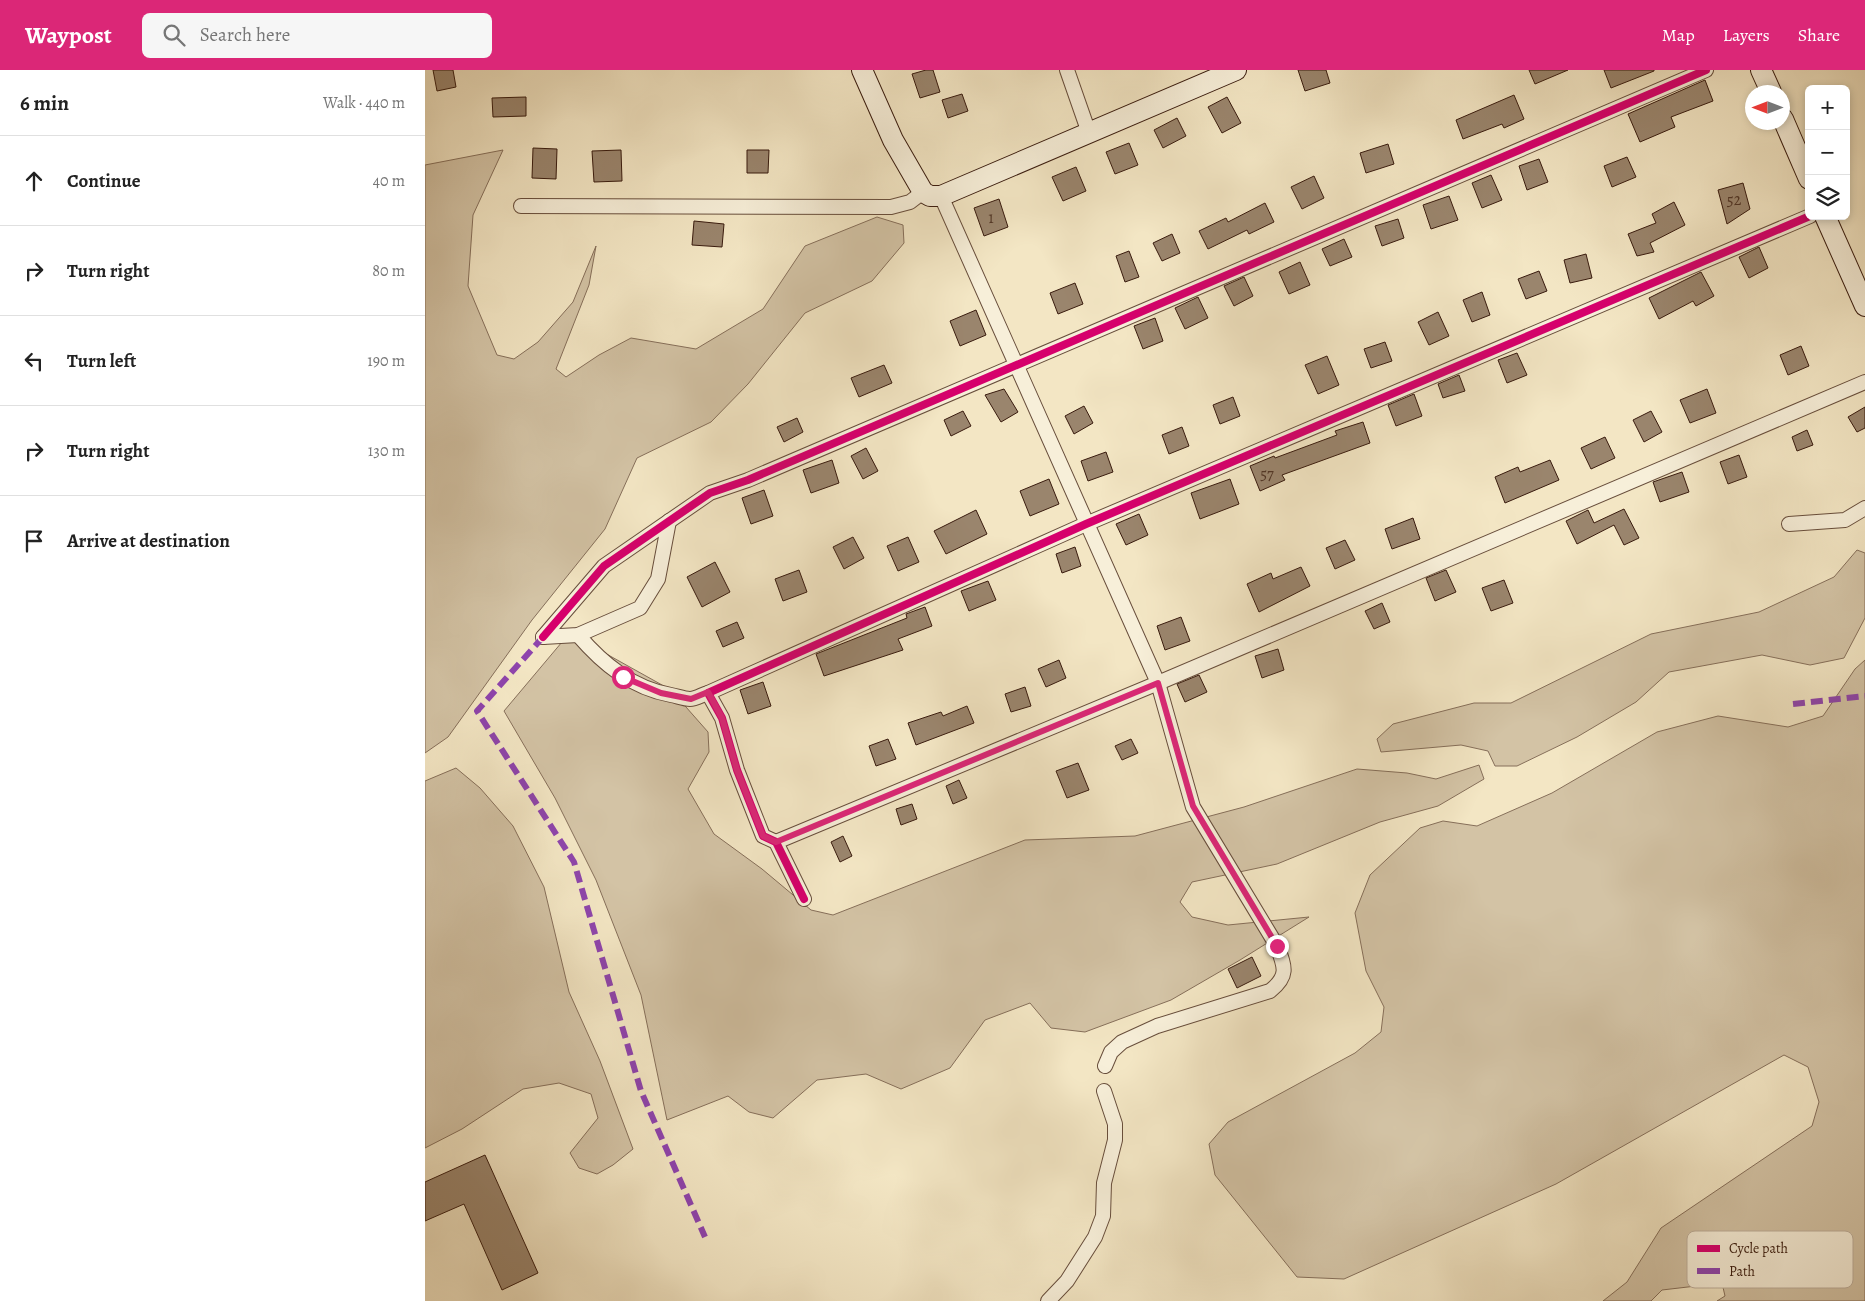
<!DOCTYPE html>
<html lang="en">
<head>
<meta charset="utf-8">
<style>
	:root { --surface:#fff; --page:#f6f6f6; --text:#222; --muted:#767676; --line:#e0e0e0; --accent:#db2777 }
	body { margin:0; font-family:Alegreya,serif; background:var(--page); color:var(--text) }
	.controls { position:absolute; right:15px; top:15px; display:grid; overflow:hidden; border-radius:8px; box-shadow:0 2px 8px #0003 }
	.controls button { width:45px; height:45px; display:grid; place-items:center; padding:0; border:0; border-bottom:1px solid var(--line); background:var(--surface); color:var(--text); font:25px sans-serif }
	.compass { position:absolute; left:1320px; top:15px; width:45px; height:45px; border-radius:50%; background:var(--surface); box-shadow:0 2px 8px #0003; rotate:270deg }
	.stop { position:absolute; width:15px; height:15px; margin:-11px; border:4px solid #db2777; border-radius:50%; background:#fff }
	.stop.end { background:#db2777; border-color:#fff; box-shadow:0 1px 5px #0008 }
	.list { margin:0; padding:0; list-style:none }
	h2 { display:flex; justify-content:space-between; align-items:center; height:65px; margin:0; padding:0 20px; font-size:21px }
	h2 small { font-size:16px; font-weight:400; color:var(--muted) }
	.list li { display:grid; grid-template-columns:32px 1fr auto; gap:15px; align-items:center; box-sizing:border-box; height:90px; padding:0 20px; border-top:1px solid var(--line) }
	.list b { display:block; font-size:19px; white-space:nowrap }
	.list em { font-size:16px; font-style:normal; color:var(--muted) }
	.icon { flex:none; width:28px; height:28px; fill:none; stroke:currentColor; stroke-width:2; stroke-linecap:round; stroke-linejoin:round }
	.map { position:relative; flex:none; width:1440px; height:1231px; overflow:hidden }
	header { display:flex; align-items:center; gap:30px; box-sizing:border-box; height:70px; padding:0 25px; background:var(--accent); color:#fff }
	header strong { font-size:24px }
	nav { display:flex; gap:28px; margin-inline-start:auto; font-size:18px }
	.search { width:350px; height:45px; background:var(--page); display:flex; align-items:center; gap:12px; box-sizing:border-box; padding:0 18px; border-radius:8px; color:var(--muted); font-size:19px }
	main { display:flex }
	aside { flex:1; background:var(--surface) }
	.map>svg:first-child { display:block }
	.green { fill:#d3c3a5; stroke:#866f5a }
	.building { fill:#9a856d; stroke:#391b0e }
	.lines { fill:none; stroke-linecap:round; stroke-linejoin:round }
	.street-casing { stroke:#684e3c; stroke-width:16 }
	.secondary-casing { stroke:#391b0e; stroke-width:22 }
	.street { stroke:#f7efd9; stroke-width:14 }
	.secondary { stroke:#f7efd9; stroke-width:20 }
	.quiet { stroke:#8e44ad; stroke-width:6; stroke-dasharray:12 6; stroke-linecap:butt }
	.cycleway-casing { stroke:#f7efd9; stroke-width:11 }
	.cycleway { stroke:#d6006c; stroke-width:8 }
	.route { stroke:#db2777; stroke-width:6 }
	.labels { text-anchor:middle; stroke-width:4.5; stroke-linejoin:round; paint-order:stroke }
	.number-label { font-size:16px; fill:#513626 }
	.key { fill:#f7efd9; stroke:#beaf9c; stroke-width:1 }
	.key-label { font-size:14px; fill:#391b0e }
</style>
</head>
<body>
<header>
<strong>Waypost</strong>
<div class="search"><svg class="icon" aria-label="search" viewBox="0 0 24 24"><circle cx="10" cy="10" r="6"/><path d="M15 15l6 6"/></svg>Search here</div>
<nav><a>Map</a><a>Layers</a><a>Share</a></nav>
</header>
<main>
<aside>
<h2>6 min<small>Walk · 440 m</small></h2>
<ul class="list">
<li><svg class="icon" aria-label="ahead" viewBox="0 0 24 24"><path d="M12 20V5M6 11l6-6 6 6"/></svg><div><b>Continue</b></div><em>40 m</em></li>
<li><svg class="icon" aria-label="right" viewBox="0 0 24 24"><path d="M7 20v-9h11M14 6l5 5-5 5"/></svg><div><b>Turn right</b></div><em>80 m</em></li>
<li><svg class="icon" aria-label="left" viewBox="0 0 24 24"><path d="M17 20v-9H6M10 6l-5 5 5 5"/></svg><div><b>Turn left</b></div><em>190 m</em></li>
<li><svg class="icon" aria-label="right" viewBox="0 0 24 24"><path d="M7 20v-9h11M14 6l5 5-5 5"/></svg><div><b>Turn right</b></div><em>130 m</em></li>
<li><svg class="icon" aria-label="arrive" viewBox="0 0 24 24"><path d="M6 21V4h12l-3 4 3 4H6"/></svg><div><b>Arrive at destination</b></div></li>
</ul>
</aside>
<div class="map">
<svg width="1440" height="1231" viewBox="0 0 1440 1231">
	<rect width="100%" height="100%" fill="#f3e6c4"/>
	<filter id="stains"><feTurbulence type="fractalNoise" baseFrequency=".004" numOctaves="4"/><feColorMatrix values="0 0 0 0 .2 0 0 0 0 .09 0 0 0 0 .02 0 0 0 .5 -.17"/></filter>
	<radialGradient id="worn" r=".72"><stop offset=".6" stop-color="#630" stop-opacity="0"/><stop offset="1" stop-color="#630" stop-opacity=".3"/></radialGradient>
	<!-- green -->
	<g class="green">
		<path d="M78,80L48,145L43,216L72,285L89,289L113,272L148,232L171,176L164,215L131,299L141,307L174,285L206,268L271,279L338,239L380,176L452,147L478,155L479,173L447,211L380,243L323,314L286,352L212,388L180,459L107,550L23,667L0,683V95Z"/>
		<path d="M1432,480L1440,483V548L1419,588L1385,595L1337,585L1244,602L1211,632L1152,667L1092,696H1070L1063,681L1036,675L956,682L952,669L968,654L1049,633H1086L1226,564L1334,542L1409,507Z"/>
		<path d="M137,572H160L246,620L283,662L284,682L263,719L289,764L337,799L386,840L408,845L600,770L710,766L819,737L932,699L982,703L1011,709L1054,695L1059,709L1013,736L955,752L852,794L767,812L755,832L767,847L803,855L884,847L815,890L746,930L660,962L626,958L605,933L560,950L525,998L476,1019L441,1004L392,1010L348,1048L324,1042L303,1026L242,1050L216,925L171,810L130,728L79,641Z"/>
		<path d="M1440,590V1231H1292L1300,1226L1297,1213L1237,1220L1226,1231H1178L1202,1212L1236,1158L1387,1056L1394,1032L1383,997L1359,985L1131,1114L919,1209L872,1207L790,1105L784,1074L803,1052L930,983L956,962L959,937L941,901L930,843L945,805L995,758L1018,751L1052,756L1127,723L1232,662L1293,646L1363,657L1398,646L1430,599Z"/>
		<path d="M31,698L55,718L88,756L119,817L144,922L175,991L208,1079L188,1095L172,1104L154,1098L145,1083L173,1048L166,1024L134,1013L98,1019L37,1059L0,1078V711Z"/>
	</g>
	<!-- building -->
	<g class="building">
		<path d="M8,0H28L31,17L12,21Z"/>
		<path d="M501,0H508L515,22L495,28L487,4Z"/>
		<path d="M873,0H901L905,13L880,21Z"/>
		<path d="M1104,0H1143L1110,14Z"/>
		<path d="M1179,0H1229V1L1186,18Z"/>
		<path d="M1280,10L1288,31L1246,47L1250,57L1215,72L1203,44Z"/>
		<path d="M537,24L543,41L523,48L517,30Z"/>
		<path d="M1089,25L1099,49L1079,58L1077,54L1038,69L1031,50Z"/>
		<path d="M101,27V46L68,47L67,28Z"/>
		<path d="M802,27L816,53L797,63L783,37Z"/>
		<path d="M752,48L761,66L738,78L729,60Z"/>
		<path d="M704,73L713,95L690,104L681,82Z"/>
		<path d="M963,74L969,94L941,103L935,83Z"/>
		<path d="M108,78L132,79L131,109L107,108Z"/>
		<path d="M196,80L197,111L169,112L167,81Z"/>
		<path d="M322,80H344L343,103H322Z"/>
		<path d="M1202,87L1211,107L1187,117L1179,96Z"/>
		<path d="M1114,89L1123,112L1102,120L1094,96Z"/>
		<path d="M651,97L661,121L638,131L627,107Z"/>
		<path d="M1066,105L1077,130L1057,138L1047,113Z"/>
		<path d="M889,106L899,128L877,139L866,117Z"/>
		<path d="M1318,113L1325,139L1302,154L1293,120Z"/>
		<path d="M1024,126L1033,150L1006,159L998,135Z"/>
		<path d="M574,129L583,157L559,166L549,138Z"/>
		<path d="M1249,132L1260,155L1225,173L1229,182L1212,186L1203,164L1231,153L1227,144Z"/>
		<path d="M840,133L849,152L824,164L822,160L783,179L774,161L801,148L803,152Z"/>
		<path d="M973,149L979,168L957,176L950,156Z"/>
		<path d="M269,151L299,154L297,177L267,175Z"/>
		<path d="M747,164L755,183L737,191L728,173Z"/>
		<path d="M919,169L927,187L905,196L897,179Z"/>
		<path d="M1334,177L1343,198L1324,208L1314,187Z"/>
		<path d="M704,181L714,207L700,212L691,186Z"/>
		<path d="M1161,184L1167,208L1145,213L1139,190Z"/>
		<path d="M875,192L885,215L864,224L854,202Z"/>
		<path d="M1114,201L1122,221L1101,229L1093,209Z"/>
		<path d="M1276,202L1289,226L1271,236L1268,231L1234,249L1224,228Z"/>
		<path d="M819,207L828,226L809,236L799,216Z"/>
		<path d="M650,213L658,234L633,244L625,223Z"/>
		<path d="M1057,222L1065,245L1047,252L1038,230Z"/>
		<path d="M773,227L783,248L760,259L750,238Z"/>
		<path d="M551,240L561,265L535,276L525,251Z"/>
		<path d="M1013,242L1024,266L1004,275L993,252Z"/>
		<path d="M730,248L738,271L718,279L709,256Z"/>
		<path d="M960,272L967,291L946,298L939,279Z"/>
		<path d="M1376,276L1384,296L1363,305L1355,285Z"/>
		<path d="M1092,283L1102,305L1082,313L1073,290Z"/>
		<path d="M902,286L914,315L893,324L880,295Z"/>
		<path d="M459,295L467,313L434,327L426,308Z"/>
		<path d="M1034,305L1040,321L1018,328L1013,314Z"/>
		<path d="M579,319L593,342L576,352L560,325Z"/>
		<path d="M1282,319L1291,343L1265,353L1255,330Z"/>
		<path d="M989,324L997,346L971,356L963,335Z"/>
		<path d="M808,327L815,346L795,354L788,335Z"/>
		<path d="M659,336L668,353L649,364L640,346Z"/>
		<path d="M1440,337V358L1432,362L1423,347Z"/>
		<path d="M538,341L546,356L526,366L519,350Z"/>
		<path d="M1226,341L1237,362L1219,372L1208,350Z"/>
		<path d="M372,348L378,362L359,372L352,357Z"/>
		<path d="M938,352L945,373L857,405L860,410L835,421L825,396L849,386L850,388L912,365L910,361Z"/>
		<path d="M757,357L764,376L744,384L737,365Z"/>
		<path d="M1382,360L1388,375L1372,381L1367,367Z"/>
		<path d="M1180,367L1190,388L1166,399L1156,378Z"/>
		<path d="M441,378L453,401L438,409L426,386Z"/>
		<path d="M681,382L688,402L663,411L656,391Z"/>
		<path d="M1314,385L1322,407L1303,414L1295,392Z"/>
		<path d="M407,390L414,413L386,423L378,400Z"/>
		<path d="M1125,390L1134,410L1080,433L1070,407L1093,397L1095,402Z"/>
		<path d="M1257,402L1264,422L1235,432L1228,412Z"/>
		<path d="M624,409L634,434L605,446L595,421Z"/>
		<path d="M805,409L814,434L775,449L766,423Z"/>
		<path d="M339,420L348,446L326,454L317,428Z"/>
		<path d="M1199,439L1214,468L1199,475L1189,455L1152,474L1141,451L1163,440L1169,453Z"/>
		<path d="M551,440L562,464L521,484L509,461Z"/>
		<path d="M714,444L723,465L701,475L691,454Z"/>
		<path d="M988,448L995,469L967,479L960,459Z"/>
		<path d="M428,467L439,488L419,499L408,477Z"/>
		<path d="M483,467L494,492L473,501L462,476Z"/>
		<path d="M920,470L930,490L910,499L901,478Z"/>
		<path d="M650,477L656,496L637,503L631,484Z"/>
		<path d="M290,492L305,522L277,537L262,507Z"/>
		<path d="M876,497L885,516L834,542L822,514L846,503L848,509Z"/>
		<path d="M374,500L382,522L358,531L350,509Z"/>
		<path d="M1021,500L1031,522L1010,531L1001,508Z"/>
		<path d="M1079,510L1088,533L1066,541L1057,518Z"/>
		<path d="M563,511L571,530L544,541L536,521Z"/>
		<path d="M957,533L965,552L949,559L940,541Z"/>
		<path d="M500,537L507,556L473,569L478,580L399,606L391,584L482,548L481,544Z"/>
		<path d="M756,547L765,571L740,580L732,556Z"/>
		<path d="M312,552L319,568L298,577L291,561Z"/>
		<path d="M853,579L859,600L837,608L830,586Z"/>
		<path d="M634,590L641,608L621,617L613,599Z"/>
		<path d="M774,605L782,622L760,632L752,614Z"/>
		<path d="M338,612L346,636L323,644L315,620Z"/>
		<path d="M600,617L606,636L586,642L580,624Z"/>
		<path d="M542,636L549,653L491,675L483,653L516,642L518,646Z"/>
		<path d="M463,669L471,689L451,696L444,676Z"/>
		<path d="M706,669L713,683L697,690L690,676Z"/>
		<path d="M653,693L664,720L642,728L631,701Z"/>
		<path d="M534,710L542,728L528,734L521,716Z"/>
		<path d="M487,734L492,749L476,755L471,739Z"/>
		<path d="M418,766L427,786L415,792L406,772Z"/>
		<path d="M827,887L836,906L812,918L803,899Z"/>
		<path d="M60,1085L113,1203L77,1220L39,1134L0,1151V1112Z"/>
	</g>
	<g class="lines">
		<!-- street casing -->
		<g class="street-casing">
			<g id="street">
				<path d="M642,0L664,63"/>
				<path d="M516,126L733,613L768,737L852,876C860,897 864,906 845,921L732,956L697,972L686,982L680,996"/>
				<path d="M96,136L466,137L485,132L498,122"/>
				<path d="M1364,454L1420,450L1440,438"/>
				<path d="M153,565C178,594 207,618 246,625C252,626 259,629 265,629C271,629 278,624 283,623"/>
				<path d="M118,567L179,496L285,423L323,410L1281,0"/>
				<path d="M118,567L153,565L215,538L233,509L244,451"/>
				<path d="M351,772L733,613L1440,312"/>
				<path d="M379,829L351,772L338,766L312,700L297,648L283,623L661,454L1385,146"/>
				<path d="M623,1231L642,1211L670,1167L678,1146L679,1113L690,1070V1054L679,1021"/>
			</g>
		</g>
		<!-- secondary casing -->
		<g class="secondary-casing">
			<g id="secondary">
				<path d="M437,0L468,70L498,122L505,126H516L811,0"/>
				<path d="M1336,0L1346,22"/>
				<path d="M1358,49L1384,109"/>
				<path d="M1400,146L1440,236"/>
			</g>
		</g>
		<!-- street -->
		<use href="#street" class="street"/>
		<!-- secondary -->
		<use href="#secondary" class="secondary"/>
		<!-- quiet -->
		<g class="quiet">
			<path d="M118,567L52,641L149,792L216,1021L280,1167"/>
			<path d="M1368,634L1440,626"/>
		</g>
		<!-- cycleway casing -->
		<g class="cycleway-casing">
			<g id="cycleway">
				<path d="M118,567L179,496L285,423L323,410L1281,0"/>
				<path d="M379,829L351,772L338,766L312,700L297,648L283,623L661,454L1385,146"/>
			</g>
		</g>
		<!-- cycleway -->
		<use href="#cycleway" class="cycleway"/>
	</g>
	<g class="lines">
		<!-- route -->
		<path class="route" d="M198,607L236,623L266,629L283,622L297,648L312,700L338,766L351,772L733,613L768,736L852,876"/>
	</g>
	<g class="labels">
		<!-- number labels -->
		<g class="number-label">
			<text x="1309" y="135">52</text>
			<text x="566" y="153">1</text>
			<text x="842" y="409">57</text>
		</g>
	</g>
	<!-- legend -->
	<rect x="1262" y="1161" width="166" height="57" rx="8" class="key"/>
	<rect x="1272" y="1175" width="23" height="7" fill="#d6006c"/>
	<rect x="1272" y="1198" width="23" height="6" fill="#8e44ad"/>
	<g class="key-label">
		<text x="1304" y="1183">Cycle path</text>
		<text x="1304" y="1206">Path</text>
	</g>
	<rect width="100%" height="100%" filter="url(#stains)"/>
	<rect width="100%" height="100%" fill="url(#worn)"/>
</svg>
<div class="controls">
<button>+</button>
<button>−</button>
<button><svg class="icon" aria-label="layers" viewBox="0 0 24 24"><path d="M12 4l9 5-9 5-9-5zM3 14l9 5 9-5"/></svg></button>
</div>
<svg class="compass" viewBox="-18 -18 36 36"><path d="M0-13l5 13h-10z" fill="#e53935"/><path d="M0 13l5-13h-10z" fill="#767676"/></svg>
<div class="stop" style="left:198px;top:607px"></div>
<div class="stop end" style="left:852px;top:876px"></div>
</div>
</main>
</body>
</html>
